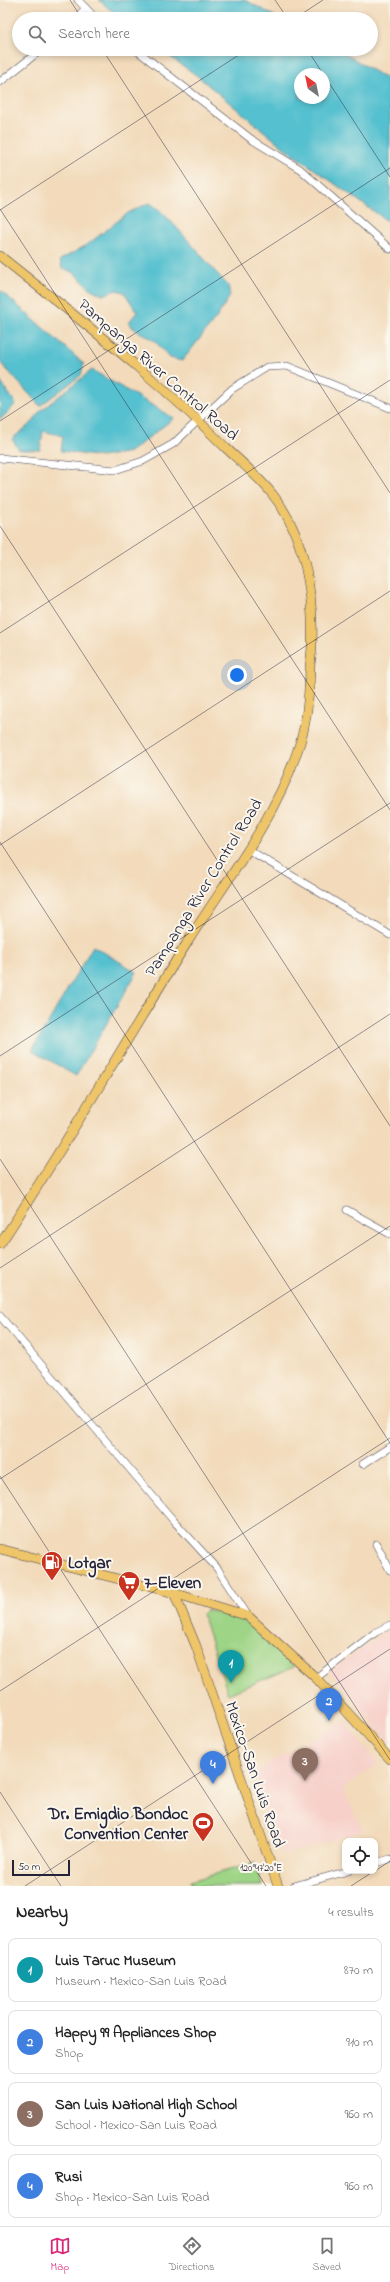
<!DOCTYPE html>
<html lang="en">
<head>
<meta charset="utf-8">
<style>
	:root { --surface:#fff; --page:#f6f6f6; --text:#222; --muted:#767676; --line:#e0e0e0; --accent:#db2777 }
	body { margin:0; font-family:"Indie Flower",sans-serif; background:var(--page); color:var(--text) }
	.controls { position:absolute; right:12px; bottom:12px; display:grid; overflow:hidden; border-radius:8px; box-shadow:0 2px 6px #0003 }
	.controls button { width:36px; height:36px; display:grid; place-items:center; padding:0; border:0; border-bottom:1px solid var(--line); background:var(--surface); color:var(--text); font:20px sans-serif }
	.compass { position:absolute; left:294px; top:68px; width:36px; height:36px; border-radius:50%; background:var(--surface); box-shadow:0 2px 6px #0003; rotate:327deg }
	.scale { position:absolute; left:12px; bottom:10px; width:58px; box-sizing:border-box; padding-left:4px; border:2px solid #22223b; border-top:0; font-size:11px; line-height:14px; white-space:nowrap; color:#22223b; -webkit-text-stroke:3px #fbf7ec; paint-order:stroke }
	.you { position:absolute; left:237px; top:675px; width:14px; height:14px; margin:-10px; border:3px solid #fff; border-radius:50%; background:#1a73e8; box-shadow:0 0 0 6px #1a73e833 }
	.badge { display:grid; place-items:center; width:26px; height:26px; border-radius:50%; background:var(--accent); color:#fff; font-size:13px; font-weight:700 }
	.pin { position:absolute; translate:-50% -33px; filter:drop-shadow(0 1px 2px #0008) }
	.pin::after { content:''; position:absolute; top:21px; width:14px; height:12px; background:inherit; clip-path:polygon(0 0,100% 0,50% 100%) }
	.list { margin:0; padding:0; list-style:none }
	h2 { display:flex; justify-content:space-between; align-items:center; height:52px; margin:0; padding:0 16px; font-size:17px }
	h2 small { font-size:13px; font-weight:400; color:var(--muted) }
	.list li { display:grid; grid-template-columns:26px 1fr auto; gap:12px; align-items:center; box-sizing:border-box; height:64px; margin:0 8px 8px; padding:0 8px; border:1px solid var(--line); border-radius:8px }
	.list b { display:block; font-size:15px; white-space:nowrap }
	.list p { margin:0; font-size:13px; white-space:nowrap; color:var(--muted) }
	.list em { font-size:13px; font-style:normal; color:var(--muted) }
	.icon { flex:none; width:22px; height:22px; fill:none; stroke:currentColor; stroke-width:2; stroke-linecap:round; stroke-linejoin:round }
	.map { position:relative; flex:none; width:390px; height:1886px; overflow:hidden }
	.search { position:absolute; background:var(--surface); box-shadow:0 2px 6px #0003; left:12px; right:12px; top:12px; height:44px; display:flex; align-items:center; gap:10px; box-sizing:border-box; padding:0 14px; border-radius:22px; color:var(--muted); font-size:15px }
	.sheet { height:340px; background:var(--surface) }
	nav { display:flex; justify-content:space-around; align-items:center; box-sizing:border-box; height:56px; border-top:1px solid var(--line); background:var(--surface); font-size:11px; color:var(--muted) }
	nav a { display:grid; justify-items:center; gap:2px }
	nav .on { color:var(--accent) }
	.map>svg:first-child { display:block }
	.built { fill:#f7d0ca }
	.green { fill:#9dd485; stroke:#607b60 }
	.water { fill:#54c0cf; stroke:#3b7185; fill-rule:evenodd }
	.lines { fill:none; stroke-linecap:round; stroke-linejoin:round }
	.minor-casing { stroke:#413e4e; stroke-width:8 }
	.major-casing { stroke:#413e4e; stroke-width:10 }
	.minor { stroke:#fff; stroke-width:7 }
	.major { stroke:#eec569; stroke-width:9 }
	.ticks { fill:none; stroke:#22223b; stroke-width:1; stroke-opacity:0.45 }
	.labels { text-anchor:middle; stroke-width:4; stroke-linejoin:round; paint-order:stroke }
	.street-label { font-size:17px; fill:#22223b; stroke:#fbf7ec }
	.poi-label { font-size:17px; font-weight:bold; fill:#22223b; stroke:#fbf7ec; text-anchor:start }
	.ticks-label { font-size:10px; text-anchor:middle; fill:#22223b; stroke:#fbf7ec; stroke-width:4; stroke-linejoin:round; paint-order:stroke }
</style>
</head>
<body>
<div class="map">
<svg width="390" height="1886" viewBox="0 0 390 1886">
	<rect width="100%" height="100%" fill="#fbf7ec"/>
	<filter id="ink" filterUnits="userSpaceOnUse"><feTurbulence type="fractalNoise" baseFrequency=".025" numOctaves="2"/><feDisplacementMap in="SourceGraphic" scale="8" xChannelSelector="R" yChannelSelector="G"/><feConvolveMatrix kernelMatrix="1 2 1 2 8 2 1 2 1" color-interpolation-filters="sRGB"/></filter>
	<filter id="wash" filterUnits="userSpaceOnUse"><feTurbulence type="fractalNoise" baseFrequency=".012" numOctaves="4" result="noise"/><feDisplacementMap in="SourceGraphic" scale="16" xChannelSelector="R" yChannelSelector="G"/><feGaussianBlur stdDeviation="0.9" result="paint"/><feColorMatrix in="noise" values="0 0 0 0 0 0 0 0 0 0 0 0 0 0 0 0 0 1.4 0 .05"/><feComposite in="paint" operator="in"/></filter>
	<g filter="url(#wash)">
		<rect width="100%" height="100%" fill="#f2daba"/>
		<!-- built -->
		<g class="built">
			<path d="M390,1629V1744L330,1671Z"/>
			<path d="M344,1721L378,1763L343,1789L363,1831L282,1855L252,1773Z"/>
		</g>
		<!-- green -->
		<g class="green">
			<path d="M206,1610L242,1619L294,1667L228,1694L202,1614Z"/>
			<path d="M255,1863L262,1886H192L190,1881Z"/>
		</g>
		<!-- water -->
		<g class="water">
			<path d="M99,0H245L280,19H121Z"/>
			<path d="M159,49H337L390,81V223L283,147L196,75ZM300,74H324V98H300Z"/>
			<path d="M149,203C162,206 212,270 228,285L230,296L217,317L182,361L170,358L155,341L133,328L129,322L137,312L124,292L116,290L103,295L91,289L73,272L62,268L60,260L87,245L128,213Z"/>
			<path d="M0,290L84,364L81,375L40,406L0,362Z"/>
			<path d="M92,370L174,418L130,452L101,457L61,451L63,436L43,431L40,450H19L12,439L34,421L39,412Z"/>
			<path d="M0,381L16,404L0,420Z"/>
			<path d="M93,946L137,972L76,1076L32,1050Z"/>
		</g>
	</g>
	<g filter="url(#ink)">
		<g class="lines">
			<!-- minor casing -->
			<g class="minor-casing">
				<g id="minor">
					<path d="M78,0L96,19"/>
					<path d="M75,19L85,9"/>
					<path d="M135,49L251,139L300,169L390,249"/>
					<path d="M0,82L42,49"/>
					<path d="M0,458L115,470L143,461L173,444L232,389L267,367L287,366L390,408"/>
					<path d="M249,850L390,935"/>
					<path d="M347,1210L390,1234"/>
					<path d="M0,1316L173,1520L217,1568L248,1616"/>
					<path d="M363,1464L390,1447"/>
					<path d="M376,1544L390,1570"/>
					<path d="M316,1678L376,1632L390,1625"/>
					<path d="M375,1863L390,1859"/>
					<path d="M294,1886L348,1871"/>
				</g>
			</g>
			<!-- major casing -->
			<g class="major-casing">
				<g id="major">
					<path d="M0,256C77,318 156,377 226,448C242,463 260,478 273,495C305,535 314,595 312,645C312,653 310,661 310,669C309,697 307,725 297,752C273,823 224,883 185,946C123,1045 65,1147 0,1244"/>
					<path d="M0,1549L174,1593L196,1646L278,1886"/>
					<path d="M174,1593L248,1616L316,1678L390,1759"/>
				</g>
			</g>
			<!-- minor -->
			<use href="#minor" class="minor"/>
			<!-- major -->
			<use href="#major" class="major"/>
		</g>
	</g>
	<!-- ticks -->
	<path class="ticks" d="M70,0L82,19M275,0L288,19M294,19L323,0M102,49L390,493M307,49L323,74M324,75L390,177M0,209L390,810M0,210L248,49M0,421L390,168M0,526L390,1126M0,633L390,380M0,842L390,1443M0,845L390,591M0,1056L390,803M0,1159L390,1760M0,1268L390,1014M0,1476L266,1886M0,1479L390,1226M0,1691L390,1438M0,1792L61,1886M375,1871L390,1861M25,1886L390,1649M351,1886L374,1871"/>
	<!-- icons -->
	<defs>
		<g id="fuel-pin" transform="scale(1.15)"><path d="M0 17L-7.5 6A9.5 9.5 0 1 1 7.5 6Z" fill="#c8321e" stroke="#fbf7ec"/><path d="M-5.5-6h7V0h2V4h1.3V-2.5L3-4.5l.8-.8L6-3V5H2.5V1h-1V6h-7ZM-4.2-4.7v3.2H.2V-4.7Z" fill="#fff"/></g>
		<g id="supermarket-pin" transform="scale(1.15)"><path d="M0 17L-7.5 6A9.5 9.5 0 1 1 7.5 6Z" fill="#c8321e" stroke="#fbf7ec"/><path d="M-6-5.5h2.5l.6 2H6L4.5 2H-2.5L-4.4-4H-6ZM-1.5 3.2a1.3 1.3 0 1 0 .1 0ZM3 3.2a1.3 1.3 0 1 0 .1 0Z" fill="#fff"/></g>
		<g id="stadium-pin" transform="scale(1.15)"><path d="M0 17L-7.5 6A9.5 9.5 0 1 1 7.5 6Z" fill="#c8321e" stroke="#fbf7ec"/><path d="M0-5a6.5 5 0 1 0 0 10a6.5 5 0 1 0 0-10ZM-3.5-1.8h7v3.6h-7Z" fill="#fff"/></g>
	</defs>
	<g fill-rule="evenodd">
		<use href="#fuel-pin" x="52" y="1562"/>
		<use href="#supermarket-pin" x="129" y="1582"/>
		<use href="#stadium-pin" x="203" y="1823"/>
	</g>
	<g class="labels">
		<!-- street labels -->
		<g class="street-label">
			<text transform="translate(159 369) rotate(41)" y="6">Pampanga River Control Road</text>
			<text transform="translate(203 887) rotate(-58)" y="6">Pampanga River Control Road</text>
			<text transform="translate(256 1774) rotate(71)" y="6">Mexico-San Luis Road</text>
		</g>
		<!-- poi labels -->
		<g class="poi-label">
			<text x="68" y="1568">Lotgar</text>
			<text x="144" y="1588">7-Eleven</text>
			<text x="188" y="1819" text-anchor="end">Dr. Emigdio Bondoc<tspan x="188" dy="20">Convention Center</tspan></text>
		</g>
	</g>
	<g class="ticks-label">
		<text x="261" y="1871">120°47'20"E</text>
	</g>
</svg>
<div class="controls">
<button><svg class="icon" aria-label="locate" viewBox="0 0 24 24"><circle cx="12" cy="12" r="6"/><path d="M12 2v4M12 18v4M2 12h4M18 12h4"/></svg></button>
</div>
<svg class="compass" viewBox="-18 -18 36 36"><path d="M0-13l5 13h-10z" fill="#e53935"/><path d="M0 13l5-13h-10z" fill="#767676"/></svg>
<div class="scale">50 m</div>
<div class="you"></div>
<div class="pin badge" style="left:231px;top:1683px;background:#0f9aa8">1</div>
<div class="pin badge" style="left:329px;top:1721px;background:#3f7fe0">2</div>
<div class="pin badge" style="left:305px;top:1781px;background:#8d6e63">3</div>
<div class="pin badge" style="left:213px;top:1784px;background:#3f7fe0">4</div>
<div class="search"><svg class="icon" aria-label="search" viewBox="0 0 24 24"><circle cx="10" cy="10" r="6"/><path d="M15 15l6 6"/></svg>Search here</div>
</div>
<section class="sheet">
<h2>Nearby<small>4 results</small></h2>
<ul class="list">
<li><span class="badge" style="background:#0f9aa8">1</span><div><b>Luis Taruc Museum</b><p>Museum · Mexico-San Luis Road</p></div><em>870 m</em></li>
<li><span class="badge" style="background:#3f7fe0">2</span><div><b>Happy 99 Appliances Shop</b><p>Shop</p></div><em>910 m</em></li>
<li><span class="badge" style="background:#8d6e63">3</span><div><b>San Luis National High School</b><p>School · Mexico-San Luis Road</p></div><em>960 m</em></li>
<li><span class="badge" style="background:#3f7fe0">4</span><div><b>Rusi</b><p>Shop · Mexico-San Luis Road</p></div><em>960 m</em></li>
</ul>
</section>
<nav>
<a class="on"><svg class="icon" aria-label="map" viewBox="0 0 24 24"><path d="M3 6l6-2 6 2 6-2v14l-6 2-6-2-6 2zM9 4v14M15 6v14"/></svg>Map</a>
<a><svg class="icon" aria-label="directions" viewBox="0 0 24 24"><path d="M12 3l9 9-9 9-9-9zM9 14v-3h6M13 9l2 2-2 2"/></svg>Directions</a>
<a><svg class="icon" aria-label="saved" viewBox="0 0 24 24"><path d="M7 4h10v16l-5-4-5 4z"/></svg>Saved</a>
</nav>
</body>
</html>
